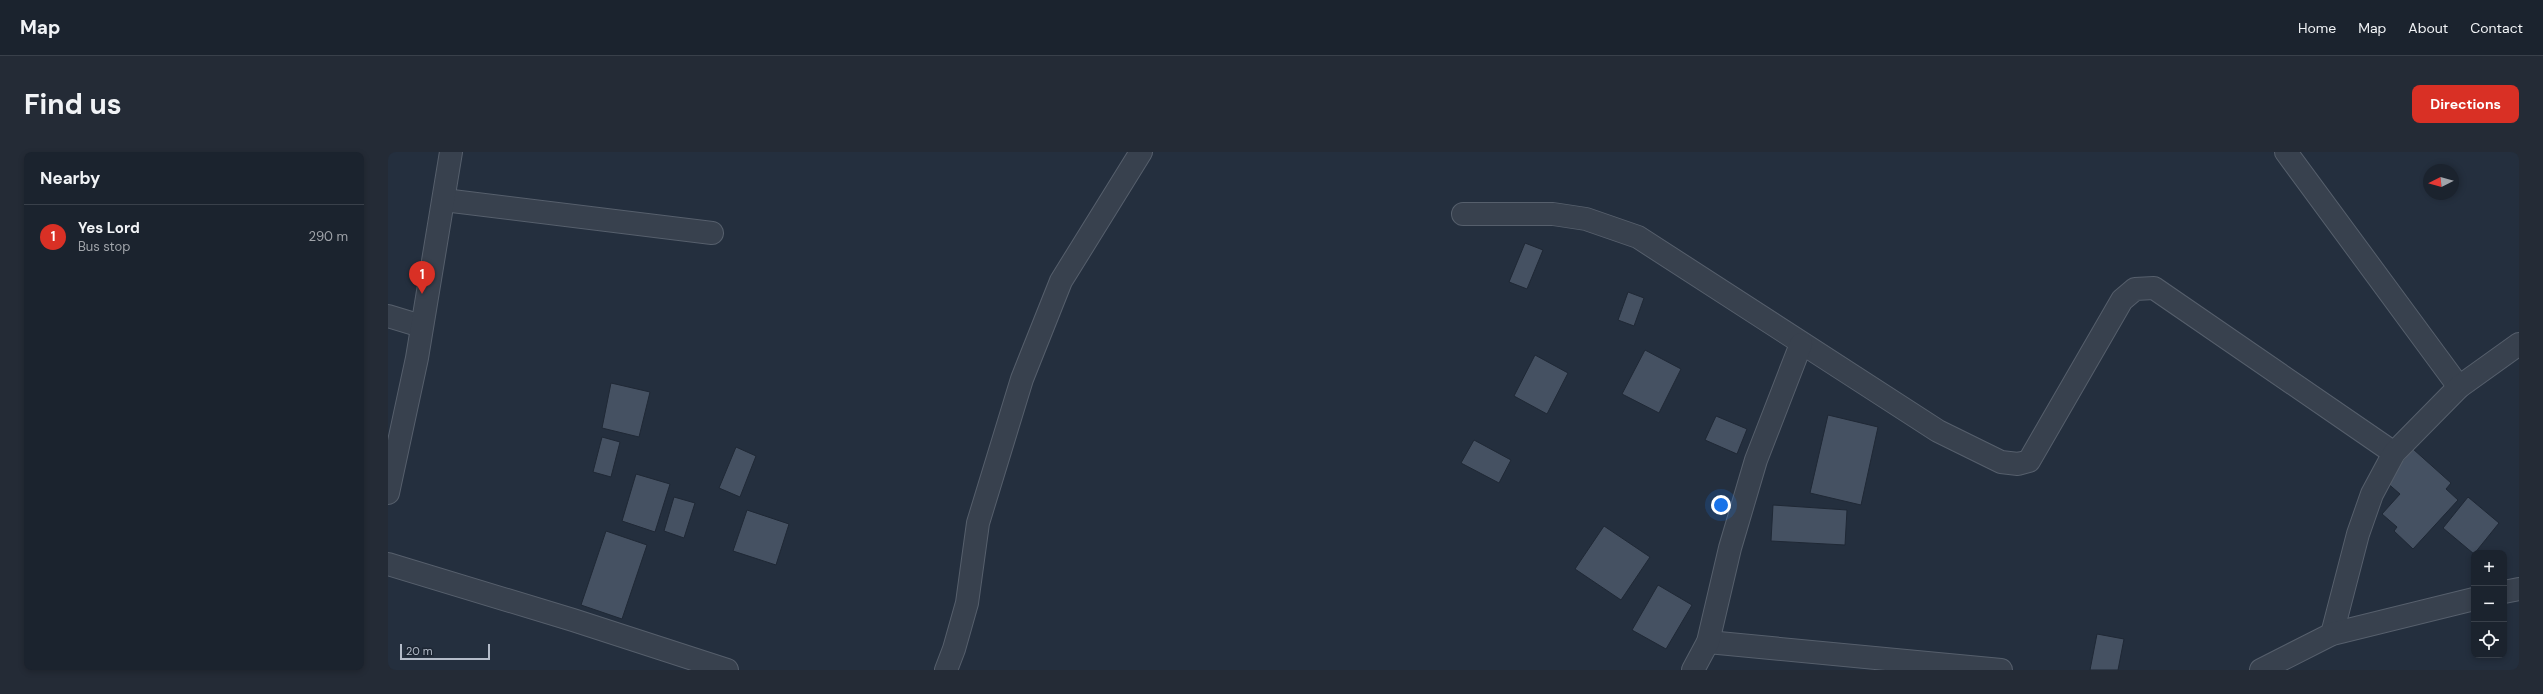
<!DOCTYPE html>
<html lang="en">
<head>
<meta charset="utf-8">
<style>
	:root { --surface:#1b232e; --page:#242b36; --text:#f1f3f6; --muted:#a0a4aa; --line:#39404a; --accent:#d93025 }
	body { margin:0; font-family:"DM Sans",sans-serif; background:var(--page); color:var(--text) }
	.controls { position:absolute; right:12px; bottom:12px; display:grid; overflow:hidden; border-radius:8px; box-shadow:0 2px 6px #0003 }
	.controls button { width:36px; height:36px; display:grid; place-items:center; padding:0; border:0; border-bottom:1px solid var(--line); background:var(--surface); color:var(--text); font:20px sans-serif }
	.compass { position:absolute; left:2035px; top:12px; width:36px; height:36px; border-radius:50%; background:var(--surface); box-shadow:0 2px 6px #0003; rotate:264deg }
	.scale { position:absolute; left:12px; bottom:10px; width:90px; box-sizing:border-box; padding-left:4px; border:2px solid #b4bcc9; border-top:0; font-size:11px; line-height:14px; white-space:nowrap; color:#b4bcc9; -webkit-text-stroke:3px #1d2633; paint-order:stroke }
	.you { position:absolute; left:1333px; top:353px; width:14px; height:14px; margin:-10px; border:3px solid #fff; border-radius:50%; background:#1a73e8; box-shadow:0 0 0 6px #1a73e833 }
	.badge { display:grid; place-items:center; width:26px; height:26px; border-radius:50%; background:var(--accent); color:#fff; font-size:13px; font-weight:700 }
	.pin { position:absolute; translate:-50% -33px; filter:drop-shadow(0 1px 2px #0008) }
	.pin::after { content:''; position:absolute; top:21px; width:14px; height:12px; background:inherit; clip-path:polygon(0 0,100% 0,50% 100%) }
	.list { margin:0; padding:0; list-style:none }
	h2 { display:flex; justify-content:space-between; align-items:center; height:52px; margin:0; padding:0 16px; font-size:17px }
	h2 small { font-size:13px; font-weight:400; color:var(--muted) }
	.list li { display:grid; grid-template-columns:26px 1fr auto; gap:12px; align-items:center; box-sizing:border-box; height:64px; padding:0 16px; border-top:1px solid var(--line) }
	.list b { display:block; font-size:15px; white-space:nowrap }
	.list p { margin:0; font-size:13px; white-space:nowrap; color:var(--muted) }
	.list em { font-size:13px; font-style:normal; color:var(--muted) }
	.icon { flex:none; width:22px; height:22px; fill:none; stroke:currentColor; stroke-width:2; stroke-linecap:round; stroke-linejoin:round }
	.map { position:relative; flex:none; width:2131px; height:518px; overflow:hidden; border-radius:8px }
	header { display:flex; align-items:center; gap:24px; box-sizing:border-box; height:56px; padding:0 20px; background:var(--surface); border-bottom:1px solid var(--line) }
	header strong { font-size:19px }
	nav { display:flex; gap:22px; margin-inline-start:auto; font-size:14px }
	.intro { display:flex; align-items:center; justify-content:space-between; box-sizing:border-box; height:96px; padding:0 24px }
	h1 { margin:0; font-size:28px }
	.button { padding:10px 18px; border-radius:8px; background:var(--accent); color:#fff; font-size:14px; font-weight:700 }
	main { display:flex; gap:24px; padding:0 24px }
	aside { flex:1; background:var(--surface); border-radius:8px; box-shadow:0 2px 6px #0003 }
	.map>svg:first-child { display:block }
	.building { fill:#455162; stroke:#1f2835 }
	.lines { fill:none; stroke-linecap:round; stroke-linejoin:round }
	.minor-casing { stroke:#565f6c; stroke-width:24 }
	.minor { stroke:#38414e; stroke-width:22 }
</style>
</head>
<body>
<header>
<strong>Map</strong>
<nav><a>Home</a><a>Map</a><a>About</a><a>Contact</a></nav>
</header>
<div class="intro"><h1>Find us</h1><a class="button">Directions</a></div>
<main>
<aside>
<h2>Nearby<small></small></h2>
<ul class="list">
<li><span class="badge">1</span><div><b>Yes Lord</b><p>Bus stop</p></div><em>290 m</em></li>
</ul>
</aside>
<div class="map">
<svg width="2131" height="518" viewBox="0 0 2131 518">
	<rect width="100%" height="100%" fill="#242f3e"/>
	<!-- building -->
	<g class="building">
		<path d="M1137,91L1155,98L1139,137L1121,130Z"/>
		<path d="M1240,140L1256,146L1246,174L1230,168Z"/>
		<path d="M1257,198L1293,217L1271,261L1234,242Z"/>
		<path d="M1147,203L1180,221L1159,262L1126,244Z"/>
		<path d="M223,231L262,240L251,285L214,276Z"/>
		<path d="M1440,263L1490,275L1473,353L1422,341Z"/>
		<path d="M1328,264L1359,277L1349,302L1317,288Z"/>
		<path d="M214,285L232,290L223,325L205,320Z"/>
		<path d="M1086,288L1123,308L1111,331L1073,311Z"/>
		<path d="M348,295L368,304L352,345L331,336Z"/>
		<path d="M2025,297L2063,331L2058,337L2070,348L2025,397L2006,379L2009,375L1994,362L2012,342L1997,329Z"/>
		<path d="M248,322L282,332L267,380L234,369Z"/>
		<path d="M286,345L307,351L296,386L276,379Z"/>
		<path d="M2080,345L2111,371L2086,402L2055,376Z"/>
		<path d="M1385,353L1459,358L1457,393L1383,389Z"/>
		<path d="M359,358L401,372L388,413L345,399Z"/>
		<path d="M1216,374L1262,405L1233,448L1187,417Z"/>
		<path d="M218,379L259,393L234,467L193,453Z"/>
		<path d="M1270,433L1304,453L1278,497L1244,478Z"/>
		<path d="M1709,482L1736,487L1730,518H1702Z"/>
	</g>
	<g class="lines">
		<!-- minor casing -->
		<g class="minor-casing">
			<g id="minor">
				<path d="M1898,0L2071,235"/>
				<path d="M56,48L324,81"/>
				<path d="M1075,62H1165L1198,67L1250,85L1550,279L1613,310L1630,312L1641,309L1734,148L1747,137L1766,136L2006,301"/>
				<path d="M0,164L33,174"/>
				<path d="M0,341L29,206L63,0"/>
				<path d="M0,412L185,468L339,518"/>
				<path d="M2116,440L2131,437"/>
				<path d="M1944,482L1970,382L1984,342L2006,301L2071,235L2131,192"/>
				<path d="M1320,490L1613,518"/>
				<path d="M558,518L566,497L579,451L590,371L634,227L673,129L753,0"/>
				<path d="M1305,518L1320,490L1342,396L1368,308L1413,192"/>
				<path d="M1873,518L1944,482L2086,447"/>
			</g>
		</g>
		<!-- minor -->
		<use href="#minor" class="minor"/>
	</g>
</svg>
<div class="controls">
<button>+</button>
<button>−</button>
<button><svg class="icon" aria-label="locate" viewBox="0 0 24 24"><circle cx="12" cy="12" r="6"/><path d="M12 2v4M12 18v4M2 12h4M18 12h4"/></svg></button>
</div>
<svg class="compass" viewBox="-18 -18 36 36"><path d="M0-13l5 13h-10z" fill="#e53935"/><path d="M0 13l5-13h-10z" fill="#a0a4aa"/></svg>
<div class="scale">20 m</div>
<div class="you"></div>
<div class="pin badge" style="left:34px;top:142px">1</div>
</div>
</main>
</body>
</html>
